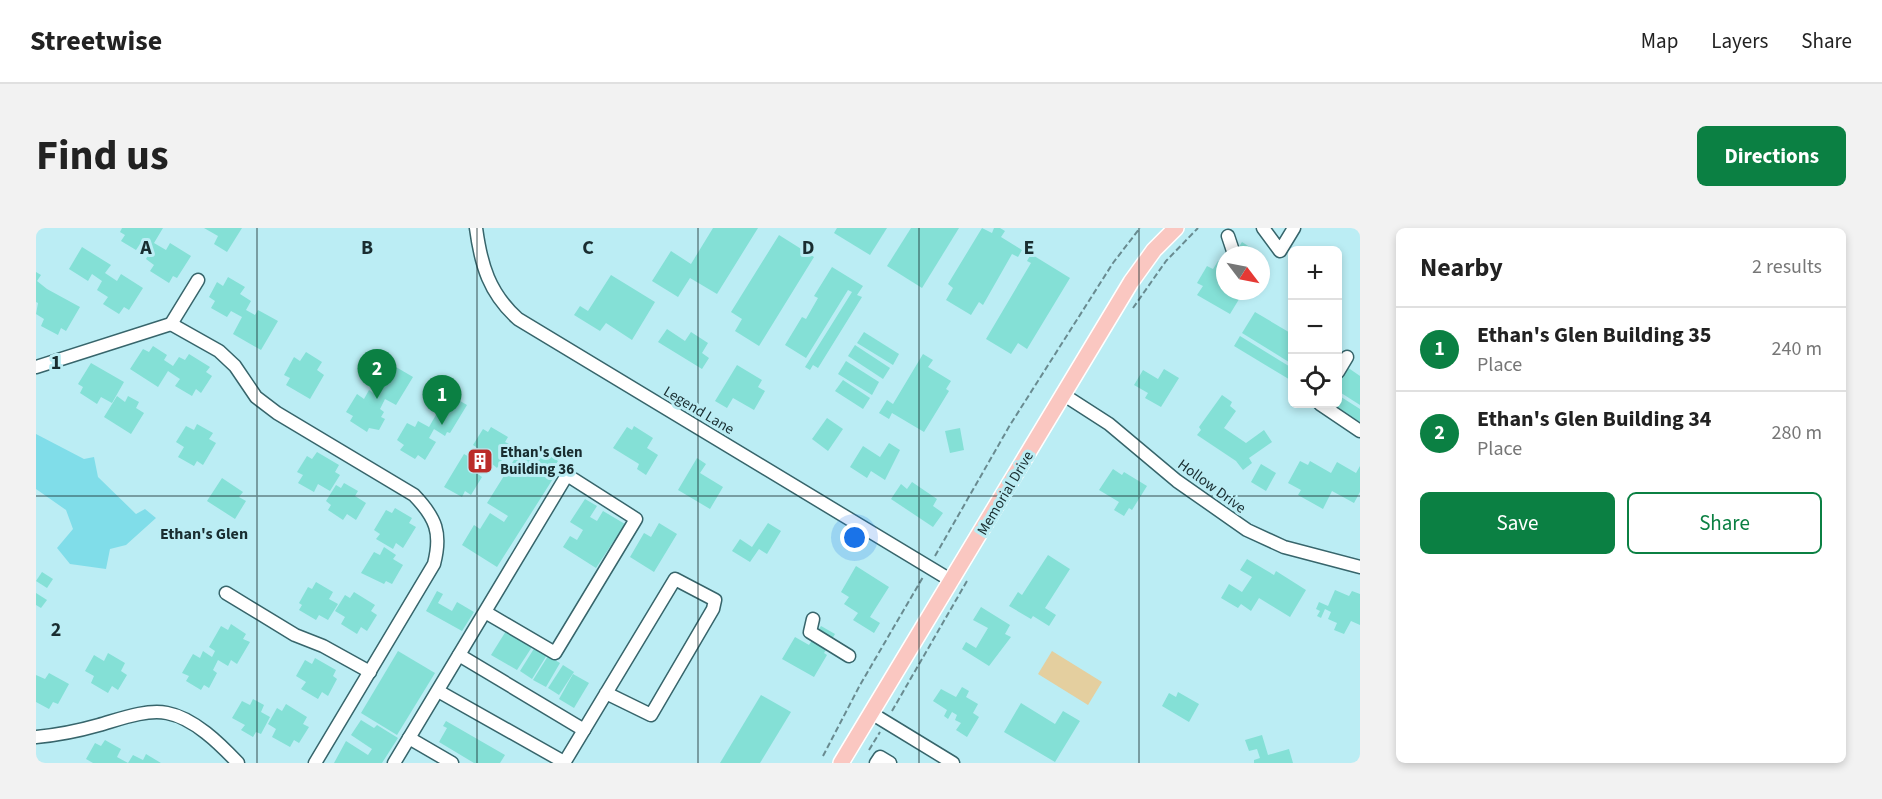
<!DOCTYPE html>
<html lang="en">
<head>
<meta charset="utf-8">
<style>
	:root { --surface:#fff; --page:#f2f2f2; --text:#222; --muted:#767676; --line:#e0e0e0; --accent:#0b8043 }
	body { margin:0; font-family:"Source Sans 3",sans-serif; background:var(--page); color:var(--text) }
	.controls { position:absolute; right:18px; top:18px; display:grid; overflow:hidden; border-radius:9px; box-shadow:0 3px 9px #0003 }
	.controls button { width:54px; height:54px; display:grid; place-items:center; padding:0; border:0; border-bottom:2px solid var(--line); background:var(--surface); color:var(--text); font:30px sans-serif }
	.compass { position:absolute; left:1180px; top:18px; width:54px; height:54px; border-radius:50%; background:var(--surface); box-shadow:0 3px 9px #0003; rotate:122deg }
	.you { position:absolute; left:819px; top:310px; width:21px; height:21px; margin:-15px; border:4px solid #fff; border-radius:50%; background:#1a73e8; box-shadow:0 0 0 9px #1a73e833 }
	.badge { display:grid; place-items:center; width:39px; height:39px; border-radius:50%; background:var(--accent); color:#fff; font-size:20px; font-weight:700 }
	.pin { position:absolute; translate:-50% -50px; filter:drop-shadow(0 2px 3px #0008) }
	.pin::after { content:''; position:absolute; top:32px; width:21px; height:18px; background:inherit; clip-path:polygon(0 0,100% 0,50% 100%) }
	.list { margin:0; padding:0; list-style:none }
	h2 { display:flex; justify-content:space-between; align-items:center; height:78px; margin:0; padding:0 24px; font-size:26px }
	h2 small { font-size:20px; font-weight:400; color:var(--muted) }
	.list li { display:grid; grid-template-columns:39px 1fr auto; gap:18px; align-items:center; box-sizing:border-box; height:84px; padding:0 24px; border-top:2px solid var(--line) }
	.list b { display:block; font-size:22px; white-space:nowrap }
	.list p { margin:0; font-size:20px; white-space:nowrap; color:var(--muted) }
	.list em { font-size:20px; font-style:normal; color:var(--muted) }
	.actions { display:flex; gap:12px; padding:18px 24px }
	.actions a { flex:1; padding:14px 0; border:2px solid var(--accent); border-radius:9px; text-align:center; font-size:21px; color:var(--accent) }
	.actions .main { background:var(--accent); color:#fff }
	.icon { flex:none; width:33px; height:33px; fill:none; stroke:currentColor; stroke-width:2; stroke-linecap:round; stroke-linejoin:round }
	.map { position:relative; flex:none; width:1324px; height:535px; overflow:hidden; border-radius:9px }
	header { display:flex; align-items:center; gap:36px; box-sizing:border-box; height:84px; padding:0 30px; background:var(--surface); border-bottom:2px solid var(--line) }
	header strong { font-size:28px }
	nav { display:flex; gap:33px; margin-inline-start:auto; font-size:21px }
	.intro { display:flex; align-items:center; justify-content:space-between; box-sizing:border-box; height:144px; padding:0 36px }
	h1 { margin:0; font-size:42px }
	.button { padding:15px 27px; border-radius:9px; background:var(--accent); color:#fff; font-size:21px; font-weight:700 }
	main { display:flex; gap:36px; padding:0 36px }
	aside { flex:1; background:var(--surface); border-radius:9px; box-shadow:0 3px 9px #0003 }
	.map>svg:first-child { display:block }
	.green { fill:#e4cf9f }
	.water { fill:#80dde9 }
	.building { fill:#84e0d6 }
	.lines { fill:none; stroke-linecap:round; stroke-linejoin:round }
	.minor-casing { stroke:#37656b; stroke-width:15 }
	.major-casing { stroke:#fff; stroke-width:18 }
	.path { stroke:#698b90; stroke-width:2; stroke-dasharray:6 3; stroke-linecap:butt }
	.minor { stroke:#fff; stroke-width:12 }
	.major { stroke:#fac7c1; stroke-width:15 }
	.grid { fill:none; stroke:#192d30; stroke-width:1.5; stroke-opacity:0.55 }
	.labels { text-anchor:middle; stroke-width:6; stroke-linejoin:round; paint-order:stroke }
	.street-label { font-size:15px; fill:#192d30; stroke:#bbedf4 }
	.poi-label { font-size:15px; font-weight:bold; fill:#192d30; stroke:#bbedf4; text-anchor:start }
	.neighbourhood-label { font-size:16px; font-weight:bold; fill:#192d30; stroke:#bbedf4 }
	.grid-label { font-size:20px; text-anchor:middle; font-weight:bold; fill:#192d30; stroke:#bbedf4; stroke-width:6; stroke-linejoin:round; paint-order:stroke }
</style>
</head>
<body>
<header>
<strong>Streetwise</strong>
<nav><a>Map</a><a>Layers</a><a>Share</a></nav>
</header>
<div class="intro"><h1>Find us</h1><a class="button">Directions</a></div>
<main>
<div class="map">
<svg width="1324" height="535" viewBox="0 0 1324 535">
	<rect width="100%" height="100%" fill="#bbedf4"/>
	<!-- green -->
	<path class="green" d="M1016,423L1066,454L1052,477L1002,446Z"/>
	<!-- water -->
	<path class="water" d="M0,206L48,231L58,229L62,249L100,286L109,281L120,290L90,317L74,321L70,341L34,336L21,320L37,301L30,282L0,261Z"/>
	<!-- building -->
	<g class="building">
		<path d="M86,0H127L118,15L130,22L134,15L155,28L141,50L137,48L133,55L114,43L118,37L110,31L115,22L104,16L100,22L85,13L89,7L84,4Z"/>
		<path d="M168,0H206L191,24L178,16L182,8Z"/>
		<path d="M677,0H722L681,66L654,50L642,69L616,53L635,23L655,36Z"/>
		<path d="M801,0H851L834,27L798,5Z"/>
		<path d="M875,0H923L886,60L851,38Z"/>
		<path d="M946,0L956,5L958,0H964L969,3L965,9L986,22L982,29L976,26L947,77L943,74L935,87L910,72L917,60L912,56Z"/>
		<path d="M743,7L778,29L723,118L699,103L706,91L695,84Z"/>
		<path d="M1206,14L1220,23L1217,27H1198Z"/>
		<path d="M46,19L75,37L69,45L81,53L85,46L107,60L93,82L88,79L83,86L67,76L72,69L61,62L66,53L56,46L52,53L33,41Z"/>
		<path d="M995,26L1034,50L991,121L982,115L975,126L950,111L995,35L991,33Z"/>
		<path d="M1182,33L1189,38V63H1208L1194,86L1161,67L1167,58L1161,55L1171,38L1177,41Z"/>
		<path d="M796,39L827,58L821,67L826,69L782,140L777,137L774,142L769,139L816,64L812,62L770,130L749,117L766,89L770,91L782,70L778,68Z"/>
		<path d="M0,44L5,47L1,53L11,61L44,79L30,103L25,100L22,107L5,98L8,91L0,86L2,75L0,74Z"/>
		<path d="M575,47L619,74L596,112L570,95L564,103L538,87L544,78L552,83Z"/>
		<path d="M192,49L209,59L204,66L215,73L210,82L219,87L222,82L242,93L225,122L197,106L206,89L195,83L191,89L175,80L179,73L173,69L181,54L187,58Z"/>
		<path d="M1219,84L1256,106V136L1206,105Z"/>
		<path d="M631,101L649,113L655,104L672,115L666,125L673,130L666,141L622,114Z"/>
		<path d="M828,104L863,126L857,137L821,115Z"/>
		<path d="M1204,108L1256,140V153L1198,118Z"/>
		<path d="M819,117L854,140L847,151L812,128Z"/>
		<path d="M117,118L131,127L128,132L137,138L143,129L149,132L153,126L174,139L170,144L176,148L165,165L160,161L156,168L139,158L144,151L132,143L122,159L94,141L107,121L113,124Z"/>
		<path d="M270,124L286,134L281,142L288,147L274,171L250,157L254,150L248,147L258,129L264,133Z"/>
		<path d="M887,126L897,132L892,139L915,153L910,161L913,163L888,204L856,185L853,191L843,185L851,172L857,176Z"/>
		<path d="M810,133L843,154L836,167L802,146Z"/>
		<path d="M55,135L88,154L76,175L65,169L61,176L44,165L47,159L42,156Z"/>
		<path d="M701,137L726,152L722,159L729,163L718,182L697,170L691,180L679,173Z"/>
		<path d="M360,139L377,149L360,177L349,171L344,181L348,184L345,189L349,191L343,202L333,200L331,204L314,193L317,188L310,184L321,166L328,171L333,162L342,168Z"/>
		<path d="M1311,139L1324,148V177L1302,163V154Z"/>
		<path d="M1128,141L1143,150L1125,179L1109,170L1112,165L1098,157L1107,142L1122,151Z"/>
		<path d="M807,152L834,170L827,181L799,163Z"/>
		<path d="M412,166L431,177L414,205L411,204L409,208L398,201L393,210L400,214L389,232L382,227L379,231L364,222L368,217L361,212L371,195L379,199L382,193L393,199Z"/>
		<path d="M1186,167L1196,174L1194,178L1200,183L1188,200L1210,215L1228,202L1236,214L1213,230L1216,235L1207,242L1200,233L1161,207L1165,202L1163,199Z"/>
		<path d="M1302,167L1324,181V194L1293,176H1302Z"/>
		<path d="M81,168L89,174L92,168L103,174L100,180L108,185L95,206L68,189Z"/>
		<path d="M791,190L807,201L792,223L776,211Z"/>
		<path d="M161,196L177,205L173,211L180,215L167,237L161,233L158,238L142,229L148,219L140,214L150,198L158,202Z"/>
		<path d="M598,198L617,210L611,220L622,227L610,247L601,241L603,236L577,220L591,199L596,202Z"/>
		<path d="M455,199L472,209L469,214L475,217L461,240L456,236L453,241L444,236L439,244L446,249L435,267L429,263L426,269L408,259L428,226L437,231L443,221L437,217L447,201L452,204Z"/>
		<path d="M924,200L928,222L914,225L909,203Z"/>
		<path d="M853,215L864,222L849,252L835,243L831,250L814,239L827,218L844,229Z"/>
		<path d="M486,219L501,229L505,222L522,233L516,243L520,246L461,339L426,317L438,297L444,301L454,285L468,294L472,288L451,275Z"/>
		<path d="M281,224L303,237L299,244L304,247L294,263L282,256L278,264L262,255L267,247L261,244L271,228L276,231Z"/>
		<path d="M661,230L670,236L664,245L687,259L674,281L642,262Z"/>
		<path d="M1264,233L1272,237L1274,233L1295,245L1301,234L1320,245L1324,238V264L1318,275L1296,263L1287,281L1262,267L1265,262L1252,255Z"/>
		<path d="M1225,236L1240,245L1230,263L1215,254Z"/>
		<path d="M1077,241L1086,247L1088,244L1111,258L1096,282L1093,280L1088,288L1078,282L1083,274L1063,262Z"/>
		<path d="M186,250L207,264L203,269L210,273L199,291L171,273Z"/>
		<path d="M876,254L901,271L897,278L907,285L897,299L855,271L865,256L871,261Z"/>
		<path d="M308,255L322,263L319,268L330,275L320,292L311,286L307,292L292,282L295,277L290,273L300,257L305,260Z"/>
		<path d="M549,271L561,278L554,289L561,293L567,283L589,296L560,340L527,319L534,308L541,312L547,302L534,294Z"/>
		<path d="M359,280L376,290L373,295L380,299L367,320L360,315L357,321L340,311L344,306L338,302L350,282L356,285Z"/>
		<path d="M623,295L641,306L618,344L594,329L608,305L615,309Z"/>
		<path d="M732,295L745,303L731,326L723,321L714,334L696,323L704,311L716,319Z"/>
		<path d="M348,319L360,327L357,331L367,337L356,356L350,353L348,356L325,345L338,324L344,327Z"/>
		<path d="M1012,327L1034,341L1009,380L1020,387L1013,398L997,388L995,391L973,378L982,364L986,367Z"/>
		<path d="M1211,331L1238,347L1240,343L1270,362L1254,389L1223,370L1215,383L1205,376L1202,380L1185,370L1193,356L1206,364L1216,349L1204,342Z"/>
		<path d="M820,338L853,359L834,389L844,395L838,405L817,392L822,385L808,376L813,369L805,364Z"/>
		<path d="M6,344L17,351L11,360L0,353Z"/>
		<path d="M280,354L297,364L293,371L302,376L292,392L283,387L280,392L263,382L266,377L263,375L272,359L276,361Z"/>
		<path d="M1299,362L1313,368L1316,363L1324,366V397L1315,393L1308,406L1298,402L1301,395L1292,391L1295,384L1289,381L1285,390L1281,388L1284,383L1280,381L1283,374L1292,378Z"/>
		<path d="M401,363L407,366L402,375L416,383L421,374L438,384L426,403L390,383Z"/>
		<path d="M318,364L339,377L335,383L341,387L331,403L325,399L321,406L305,396L309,389L299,383L309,367L314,370Z"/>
		<path d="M0,365L11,372L5,380L0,377Z"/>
		<path d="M945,379L974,397L969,406L975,409L953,438L926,421L930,414L940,420L952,400L937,392Z"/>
		<path d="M195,396L210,406L207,411L214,414L201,436L195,432L192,438L182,432L177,442L181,445L173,460L168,457L165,462L150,453L153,448L146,445L157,426L164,430L167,423L176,429L179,423L173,419L185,398L192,402Z"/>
		<path d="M785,398L799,406L788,425L791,427L778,449L746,431L759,409L773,417Z"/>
		<path d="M470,403L496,419L481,442L455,427Z"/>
		<path d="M499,419L511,427L496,451L484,443Z"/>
		<path d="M362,423L399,445L361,507L325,485Z"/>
		<path d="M72,425L89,435L85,443L91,447L82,462L76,458L72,465L55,455L58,448L49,443L58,427L68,433Z"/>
		<path d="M512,428L524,435L510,459L497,452Z"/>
		<path d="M279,430L300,442L297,448L301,451L292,468L286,464L282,471L265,461L270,454L260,448L269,432L276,436Z"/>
		<path d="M527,437L538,444L523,467L512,460Z"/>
		<path d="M13,445L33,456L22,476L17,474L13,481L0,474V447L9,451Z"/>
		<path d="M537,446L553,455L538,480L523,471Z"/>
		<path d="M926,459L933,463L930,469L942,476L937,485L943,489L931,509L920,502L925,495L919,492L921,487L916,484L912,491L908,488L911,482L897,473L905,461L920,469Z"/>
		<path d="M1142,464L1163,476L1153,494L1126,478L1133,465L1140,469Z"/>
		<path d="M725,467L755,484L724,535H684Z"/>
		<path d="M217,471L228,477L225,484L234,489L225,506L220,504L217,509L205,502L209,497L196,490L206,473L214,477Z"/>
		<path d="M985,475L1019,496L1027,483L1044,493L1019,534L968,504Z"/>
		<path d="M250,476L271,489L267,496L273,499L263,515L258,512L254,519L236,509L240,501L232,496L241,480L246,483Z"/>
		<path d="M325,492L338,500L341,497L362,510L346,535H298L310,513L332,527L336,521L315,507Z"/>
		<path d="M410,493L469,527L464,535H438L403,514L411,500L407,498Z"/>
		<path d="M1226,507L1232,527L1253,521L1257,535H1218V532L1224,530L1221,521L1213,523L1209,512Z"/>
		<path d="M69,512L85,521L81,529L92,535H57L50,531L59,515L65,518Z"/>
		<path d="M110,526L125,535H92L97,527L107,532Z"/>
	</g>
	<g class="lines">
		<!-- minor casing -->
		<g class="minor-casing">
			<g id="minor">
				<path d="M440,0C445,37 453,65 482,91L916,353"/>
				<path d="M1227,0L1244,23L1258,0"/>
				<path d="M1192,8L1198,26"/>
				<path d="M135,96L183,123L199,138L220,169L241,185L378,267C400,290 406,305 398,336L279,535"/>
				<path d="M0,139L135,96L162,52"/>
				<path d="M1302,144L1311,129"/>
				<path d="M1028,167L1073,196L1141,253L1211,302L1248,319L1324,339"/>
				<path d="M1284,176L1324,203"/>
				<path d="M190,365L259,407L287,418L334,444"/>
				<path d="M777,391L774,404L813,428"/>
				<path d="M423,427L548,502"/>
				<path d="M402,463L528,534"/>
				<path d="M835,485L917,535"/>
				<path d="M0,509C22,507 42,503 63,497C84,491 110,481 131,485C158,490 184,516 202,535"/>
				<path d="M373,510L416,535"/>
				<path d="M358,535L531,247L600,291L519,425L449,384"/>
				<path d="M528,535L639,351L679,372L677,381L615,487L570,465"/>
				<path d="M840,535L844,529L854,535"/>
			</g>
		</g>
		<!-- major casing -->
		<g class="major-casing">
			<path id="major" d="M805,535L1095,54L1118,22L1140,0"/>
		</g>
		<!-- path -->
		<g class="path">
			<path d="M1097,80L1130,33L1162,0"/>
			<path d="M899,328L974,197L1077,35L1104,0"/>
			<path d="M856,483L931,353"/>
			<path d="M833,522L844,504"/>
			<path d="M787,528L824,457L887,349"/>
		</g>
		<!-- minor -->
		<use href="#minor" class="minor"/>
		<!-- major -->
		<use href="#major" class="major"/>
	</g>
	<!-- grid -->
	<path class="grid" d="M221,0V535M441,0V535M662,0V535M883,0V535M1103,0V535M0,268H1324"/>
	<!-- icons -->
	<defs>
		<g id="building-square" transform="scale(1.35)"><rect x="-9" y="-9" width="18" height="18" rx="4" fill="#bb2d29" stroke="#bbedf4"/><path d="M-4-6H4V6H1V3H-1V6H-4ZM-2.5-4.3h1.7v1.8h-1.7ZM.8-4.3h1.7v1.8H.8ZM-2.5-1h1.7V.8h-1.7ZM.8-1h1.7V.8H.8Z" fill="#fff"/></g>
	</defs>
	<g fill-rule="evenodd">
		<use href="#building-square" x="444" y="233"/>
	</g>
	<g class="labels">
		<!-- street labels -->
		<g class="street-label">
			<text transform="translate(663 182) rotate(31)" y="5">Legend Lane</text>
			<text transform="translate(1176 258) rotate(36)" y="5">Hollow Drive</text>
			<text transform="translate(969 265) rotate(-59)" y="5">Memorial Drive</text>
		</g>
		<!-- poi labels -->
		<g class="poi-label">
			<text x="464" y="229">Ethan's Glen<tspan x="464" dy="17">Building 36</tspan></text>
		</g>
		<!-- neighbourhood labels -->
		<g class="neighbourhood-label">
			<text x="168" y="311">Ethan's Glen</text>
		</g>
	</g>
	<g class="grid-label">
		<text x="110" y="26">A</text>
		<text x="331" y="26">B</text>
		<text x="552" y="26">C</text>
		<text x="772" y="26">D</text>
		<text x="993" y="26">E</text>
		<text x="20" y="141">1</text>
		<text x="20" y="408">2</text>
	</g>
</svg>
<div class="controls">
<button>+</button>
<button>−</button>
<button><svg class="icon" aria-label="locate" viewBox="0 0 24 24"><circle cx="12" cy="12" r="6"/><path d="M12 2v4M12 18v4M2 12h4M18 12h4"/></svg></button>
</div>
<svg class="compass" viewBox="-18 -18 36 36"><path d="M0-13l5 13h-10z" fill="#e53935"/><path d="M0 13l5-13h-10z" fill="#767676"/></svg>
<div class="you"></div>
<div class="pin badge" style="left:406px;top:197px">1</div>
<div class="pin badge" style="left:341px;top:171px">2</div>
</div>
<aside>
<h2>Nearby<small>2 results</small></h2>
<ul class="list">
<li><span class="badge">1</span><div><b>Ethan's Glen Building 35</b><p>Place</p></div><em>240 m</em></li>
<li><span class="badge">2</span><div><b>Ethan's Glen Building 34</b><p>Place</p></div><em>280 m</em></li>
</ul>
<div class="actions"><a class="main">Save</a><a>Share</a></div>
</aside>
</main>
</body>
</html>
